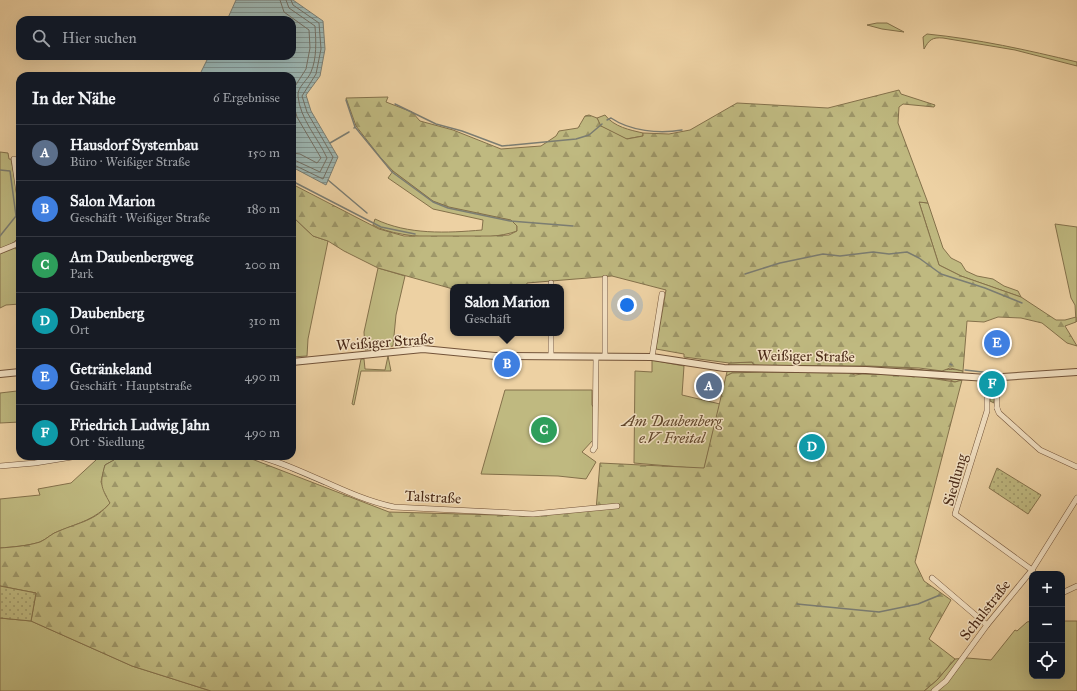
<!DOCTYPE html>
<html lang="de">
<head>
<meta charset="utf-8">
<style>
	:root { --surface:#171b24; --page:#242831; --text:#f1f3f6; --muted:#9ea1a6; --line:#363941; --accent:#0b8043 }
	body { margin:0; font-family:"IM FELL Great Primer",serif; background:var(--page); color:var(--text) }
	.controls { position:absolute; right:12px; bottom:12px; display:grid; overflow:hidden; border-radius:8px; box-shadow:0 4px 16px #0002 }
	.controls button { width:36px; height:36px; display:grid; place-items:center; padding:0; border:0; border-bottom:1px solid var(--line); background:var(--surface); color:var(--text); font:20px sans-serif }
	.you { position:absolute; left:627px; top:305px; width:14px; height:14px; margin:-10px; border:3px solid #fff; border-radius:50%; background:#1a73e8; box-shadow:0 0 0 6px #1a73e833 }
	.badge { display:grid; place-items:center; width:26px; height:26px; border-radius:50%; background:var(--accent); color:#fff; font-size:13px; font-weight:700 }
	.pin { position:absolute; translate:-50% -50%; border:2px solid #fff; box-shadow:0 1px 4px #0006 }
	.popup { position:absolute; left:450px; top:284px; width:114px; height:52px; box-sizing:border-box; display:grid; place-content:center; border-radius:8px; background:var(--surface); filter:drop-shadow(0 1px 3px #0005); font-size:13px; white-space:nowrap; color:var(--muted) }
	.popup b { font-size:15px; color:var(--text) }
	.popup::after { content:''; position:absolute; left:50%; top:100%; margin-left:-8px; border:8px solid transparent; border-top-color:var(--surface) }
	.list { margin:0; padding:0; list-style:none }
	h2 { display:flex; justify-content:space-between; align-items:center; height:52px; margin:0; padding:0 16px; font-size:17px }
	h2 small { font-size:13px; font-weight:400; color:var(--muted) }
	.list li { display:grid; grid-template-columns:26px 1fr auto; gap:12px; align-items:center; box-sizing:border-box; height:56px; padding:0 16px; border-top:1px solid var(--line) }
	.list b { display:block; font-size:15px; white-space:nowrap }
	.list p { margin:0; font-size:13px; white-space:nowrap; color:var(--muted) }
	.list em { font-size:13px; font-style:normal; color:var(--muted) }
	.icon { flex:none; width:22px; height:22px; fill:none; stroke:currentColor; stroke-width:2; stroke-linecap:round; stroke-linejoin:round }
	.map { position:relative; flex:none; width:1077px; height:691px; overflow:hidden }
	.search { position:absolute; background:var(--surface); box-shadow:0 4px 16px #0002; left:16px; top:16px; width:280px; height:44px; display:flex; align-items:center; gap:10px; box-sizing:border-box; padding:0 14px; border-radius:12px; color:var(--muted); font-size:15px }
	.panel { position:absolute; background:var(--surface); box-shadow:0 4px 16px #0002; left:16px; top:72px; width:280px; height:388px; border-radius:12px }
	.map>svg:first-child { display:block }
	.green { fill:#bfb980; stroke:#84714b }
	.forest { fill:url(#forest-firs); stroke:#84714b }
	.park { fill:url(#park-dots); stroke:#84714b }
	.water { fill:url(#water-rules); stroke:#7b7d72 }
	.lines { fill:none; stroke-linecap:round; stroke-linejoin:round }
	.shore { stroke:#736f63; stroke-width:1 }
	.stream { stroke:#7b7d72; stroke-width:1.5 }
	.minor-casing { stroke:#725339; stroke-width:6 }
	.tertiary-casing { stroke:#725339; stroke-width:8 }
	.minor { stroke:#f3e1c3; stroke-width:5 }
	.tertiary { stroke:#f3e1c3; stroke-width:6 }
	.labels { text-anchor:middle; stroke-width:3; stroke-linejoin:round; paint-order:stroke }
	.street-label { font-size:15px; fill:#492916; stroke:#f3e1c3 }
	.park-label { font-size:15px; font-style:italic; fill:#61462b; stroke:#f3e1c3 }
</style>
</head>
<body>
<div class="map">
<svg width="1077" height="691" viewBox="0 0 1077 691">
	<defs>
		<pattern id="forest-firs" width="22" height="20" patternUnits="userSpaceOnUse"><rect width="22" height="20" fill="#bfb980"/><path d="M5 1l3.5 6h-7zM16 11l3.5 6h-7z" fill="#9d9668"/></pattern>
		<pattern id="park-dots" width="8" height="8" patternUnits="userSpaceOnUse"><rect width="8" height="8" fill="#bfb980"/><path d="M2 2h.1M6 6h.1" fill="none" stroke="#9d9668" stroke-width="1.8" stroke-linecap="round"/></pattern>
		<pattern id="water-rules" width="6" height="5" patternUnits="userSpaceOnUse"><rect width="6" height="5" fill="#9db5b0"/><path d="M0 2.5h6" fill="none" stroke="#82938e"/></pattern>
	</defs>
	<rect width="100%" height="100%" fill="#edd1a3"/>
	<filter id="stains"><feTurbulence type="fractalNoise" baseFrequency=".005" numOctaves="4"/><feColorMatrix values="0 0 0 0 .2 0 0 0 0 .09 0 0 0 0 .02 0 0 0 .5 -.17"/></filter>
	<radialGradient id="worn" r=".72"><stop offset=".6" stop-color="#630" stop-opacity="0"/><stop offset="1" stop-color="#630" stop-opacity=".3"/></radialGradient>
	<!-- green -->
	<g class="green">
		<path d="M877,23H887L904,32L882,29L867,25Z"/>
		<path d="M927,34C978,39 1027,50 1077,62V66L1015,50L943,38C932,37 929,40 924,49L923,37Z"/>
		<path d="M605,115C614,127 630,130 643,133V136L626,139L600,126L597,118Z"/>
		<path d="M0,152L8,153L9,159H11C14,176 24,219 20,234C17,243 7,246 0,249Z"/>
		<path d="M393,171L433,201L449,207L511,220L517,226V231C489,242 399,241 373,225L375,219C408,235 447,233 482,230L483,220L433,209L388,178Z"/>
		<path d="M919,202L928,203L943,248L951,258L961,263L966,271L977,276L993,279L1004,286L1018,291L1021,297L961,276L939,265Z"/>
		<path d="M292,216L313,236L328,241L308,339L307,356L292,357Z"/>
		<path d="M1055,224L1077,227V321L1076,322L1075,305L1071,298Z"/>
		<path d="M15,248L20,254V304L6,305L0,308V254Z"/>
		<path d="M378,268L405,276L396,315L393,346L365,350L364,332Z"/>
		<path d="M388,356L391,371H361L354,405L352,404L361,359H364L365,369L385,370Z"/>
		<path d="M652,360L684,366L682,395L720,404L704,469L634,463L635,371L652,372Z"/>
		<path d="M752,362L754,365C810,367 870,362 924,370C940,372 948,367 963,371L962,380L955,382L950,380L850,373H732L726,376L729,363Z"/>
		<path d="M505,390H592V405L594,408L593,440L582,452L596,462L586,479L558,476L481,474Z"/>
		<path d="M17,391V394L20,393V422L0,423V393Z"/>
		<path d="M98,456H117L114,460L105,465L101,482L110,503C96,519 79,523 59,531C52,533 47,539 40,542C27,546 13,547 0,548V499L40,495L38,489L71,483L96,460Z"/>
		<path d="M0,618L31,621L132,666L211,691H0Z"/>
		<path d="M1032,621V676H1062V621H1077V691H924L937,680L955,659L967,658L991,660L1015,630L1017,631L1027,622Z"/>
	</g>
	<!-- forest -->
	<g class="forest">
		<path d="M899,90L901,94L935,105L934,107L903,104L899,107L898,123L928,203L919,202L939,265L961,276L1021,297L1056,320H1065L1076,317V322L1065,326L1077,346L1067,343L1042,323L1021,318L998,317L984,322L967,321L963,371L950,368L942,371L919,368L869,366H767L754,365L752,362L729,363L684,357V354L656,349L666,290L612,276L527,283L526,287H453V289L378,268L344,251L328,241L313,236L292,216V184L379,229L404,236H491L509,235L517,231V226L511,220L449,207L433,201L393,171L380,157L356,126L346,98L388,97L386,102L412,112L420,121L453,130L501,149L541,146L556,136L559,131L578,128L585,116L589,115L597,118L601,126L627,139L643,136V133L669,134L690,130L737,103L828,108Z"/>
		<path d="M761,372L850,373L855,375L862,374L902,375L914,377L917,376L955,382L962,380L915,562L924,581L951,600L929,639L955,659L937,680L924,691H211L132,666L31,621L36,593L0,586V548C13,547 27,546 40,542C47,539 52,533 59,531C80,522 95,521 110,503C100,486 100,483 105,465L114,460L117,456H244L389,512L533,516L596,510L600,463L704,468L726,376L732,373Z"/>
	</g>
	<!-- park -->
	<g class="park">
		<path d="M990,382L995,383L994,403L990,401Z"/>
		<path d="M997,468L1041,495L1028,514L989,488Z"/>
		<path d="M0,586L36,593L31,621L0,618Z"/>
	</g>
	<!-- water -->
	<path class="water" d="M236,0H293L323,21L325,49L320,76L306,95L311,111L338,157L326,185L292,167V76H199L209,56H292V20H227Z"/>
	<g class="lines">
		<!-- shore -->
		<g class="shore">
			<path d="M280,0L284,12L309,30L310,48L306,69L292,91"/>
			<path d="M286,0L289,8L315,26C316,41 317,58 311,72C308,80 297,87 298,96C300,119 318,138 327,158L320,172L292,159"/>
			<path d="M291,0L293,5L319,23L321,49L316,74L302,96L307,112L333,157L323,179L292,164"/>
			<path d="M292,99L297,117L321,158L317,163L300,154L292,153"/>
		</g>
		<!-- stream -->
		<g class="stream">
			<path d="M346,100L355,127"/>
			<path d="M395,104L436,124L462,131L502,146L576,139L589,135L602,124"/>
			<path d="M607,120L611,118C630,131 659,134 682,130"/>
			<path d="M354,128L355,127L392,172L433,202L448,208L510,221L573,226"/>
			<path d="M330,143L349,132"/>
			<path d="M0,170L10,171L16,216L0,236"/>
			<path d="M328,180L367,213"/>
			<path d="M292,181L381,227L415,234"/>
			<path d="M745,274L780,263L823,254L840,256L873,252L889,254L907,252L919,258L941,274L985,288L1022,303"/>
			<path d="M950,364L952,365"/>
			<path d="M965,370L991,373"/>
			<path d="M253,457L257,458"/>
			<path d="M291,470L324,484"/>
			<path d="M797,604L879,612L918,604L940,595"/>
		</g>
		<!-- minor casing -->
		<g class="minor-casing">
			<g id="minor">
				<path d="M14,159L20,200"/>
				<path d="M0,251L17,244L20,239"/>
				<path d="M605,278V356"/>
				<path d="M551,287V283"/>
				<path d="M551,356V333"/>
				<path d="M652,357L662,294"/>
				<path d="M987,378V411L955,514L1032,570L1034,574"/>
				<path d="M997,378V408"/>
				<path d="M997,408L999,413L1040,450L1077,467"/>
				<path d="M593,450L595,447L596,357"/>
				<path d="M257,456C305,468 346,497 394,507L533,514L617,506"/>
				<path d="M0,466L35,463L78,456"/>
				<path d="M932,578L987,625"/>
				<path d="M1062,593L1077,586"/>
				<path d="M934,691L946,681L987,625L1032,570L1077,498"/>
			</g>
		</g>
		<!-- tertiary casing -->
		<g class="tertiary-casing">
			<g id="tertiary">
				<path d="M292,362L423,349L495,356L652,357L724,368L866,370L987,378L1077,372"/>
				<path d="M0,374L20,372"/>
			</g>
		</g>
		<!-- minor -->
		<use href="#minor" class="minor"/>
		<!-- tertiary -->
		<use href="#tertiary" class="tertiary"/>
	</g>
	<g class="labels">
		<!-- street labels -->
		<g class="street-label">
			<text transform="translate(385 342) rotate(-4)" y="5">Weißiger Straße</text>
			<text transform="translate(806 356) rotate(1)" y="5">Weißiger Straße</text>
			<text transform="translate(955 480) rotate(-74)" y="5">Siedlung</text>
			<text transform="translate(433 497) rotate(3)" y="5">Talstraße</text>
			<text transform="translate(985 610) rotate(-52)" y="5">Schulstraße</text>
		</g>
		<!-- park labels -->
		<g class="park-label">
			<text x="672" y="426">Am Daubenberg<tspan x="672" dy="17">e.V. Freital</tspan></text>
		</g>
	</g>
	<rect width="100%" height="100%" filter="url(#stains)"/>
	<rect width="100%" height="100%" fill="url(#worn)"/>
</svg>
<div class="controls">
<button>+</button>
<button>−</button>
<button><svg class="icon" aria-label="locate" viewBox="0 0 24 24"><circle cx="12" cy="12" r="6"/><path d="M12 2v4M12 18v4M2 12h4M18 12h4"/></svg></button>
</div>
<div class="you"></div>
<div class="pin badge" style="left:709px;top:386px;background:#5c6f8a">A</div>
<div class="pin badge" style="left:507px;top:364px;background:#3f7fe0">B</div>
<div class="popup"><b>Salon Marion</b>Geschäft</div>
<div class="pin badge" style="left:544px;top:430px;background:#2e9e5b">C</div>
<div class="pin badge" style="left:812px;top:447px;background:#0f9aa8">D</div>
<div class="pin badge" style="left:997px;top:343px;background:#3f7fe0">E</div>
<div class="pin badge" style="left:992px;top:384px;background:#0f9aa8">F</div>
<div class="search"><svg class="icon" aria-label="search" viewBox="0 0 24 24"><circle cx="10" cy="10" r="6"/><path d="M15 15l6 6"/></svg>Hier suchen</div>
<section class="panel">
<h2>In der Nähe<small>6 Ergebnisse</small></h2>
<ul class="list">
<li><span class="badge" style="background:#5c6f8a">A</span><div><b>Hausdorf Systembau</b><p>Büro · Weißiger Straße</p></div><em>150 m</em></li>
<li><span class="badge" style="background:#3f7fe0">B</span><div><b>Salon Marion</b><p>Geschäft · Weißiger Straße</p></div><em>180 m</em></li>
<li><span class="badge" style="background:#2e9e5b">C</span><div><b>Am Daubenbergweg</b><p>Park</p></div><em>200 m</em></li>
<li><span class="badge" style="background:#0f9aa8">D</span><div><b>Daubenberg</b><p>Ort</p></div><em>310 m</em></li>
<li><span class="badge" style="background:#3f7fe0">E</span><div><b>Getränkeland</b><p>Geschäft · Hauptstraße</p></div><em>490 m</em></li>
<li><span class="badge" style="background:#0f9aa8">F</span><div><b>Friedrich Ludwig Jahn</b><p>Ort · Siedlung</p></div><em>490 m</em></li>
</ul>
</section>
</div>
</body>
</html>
